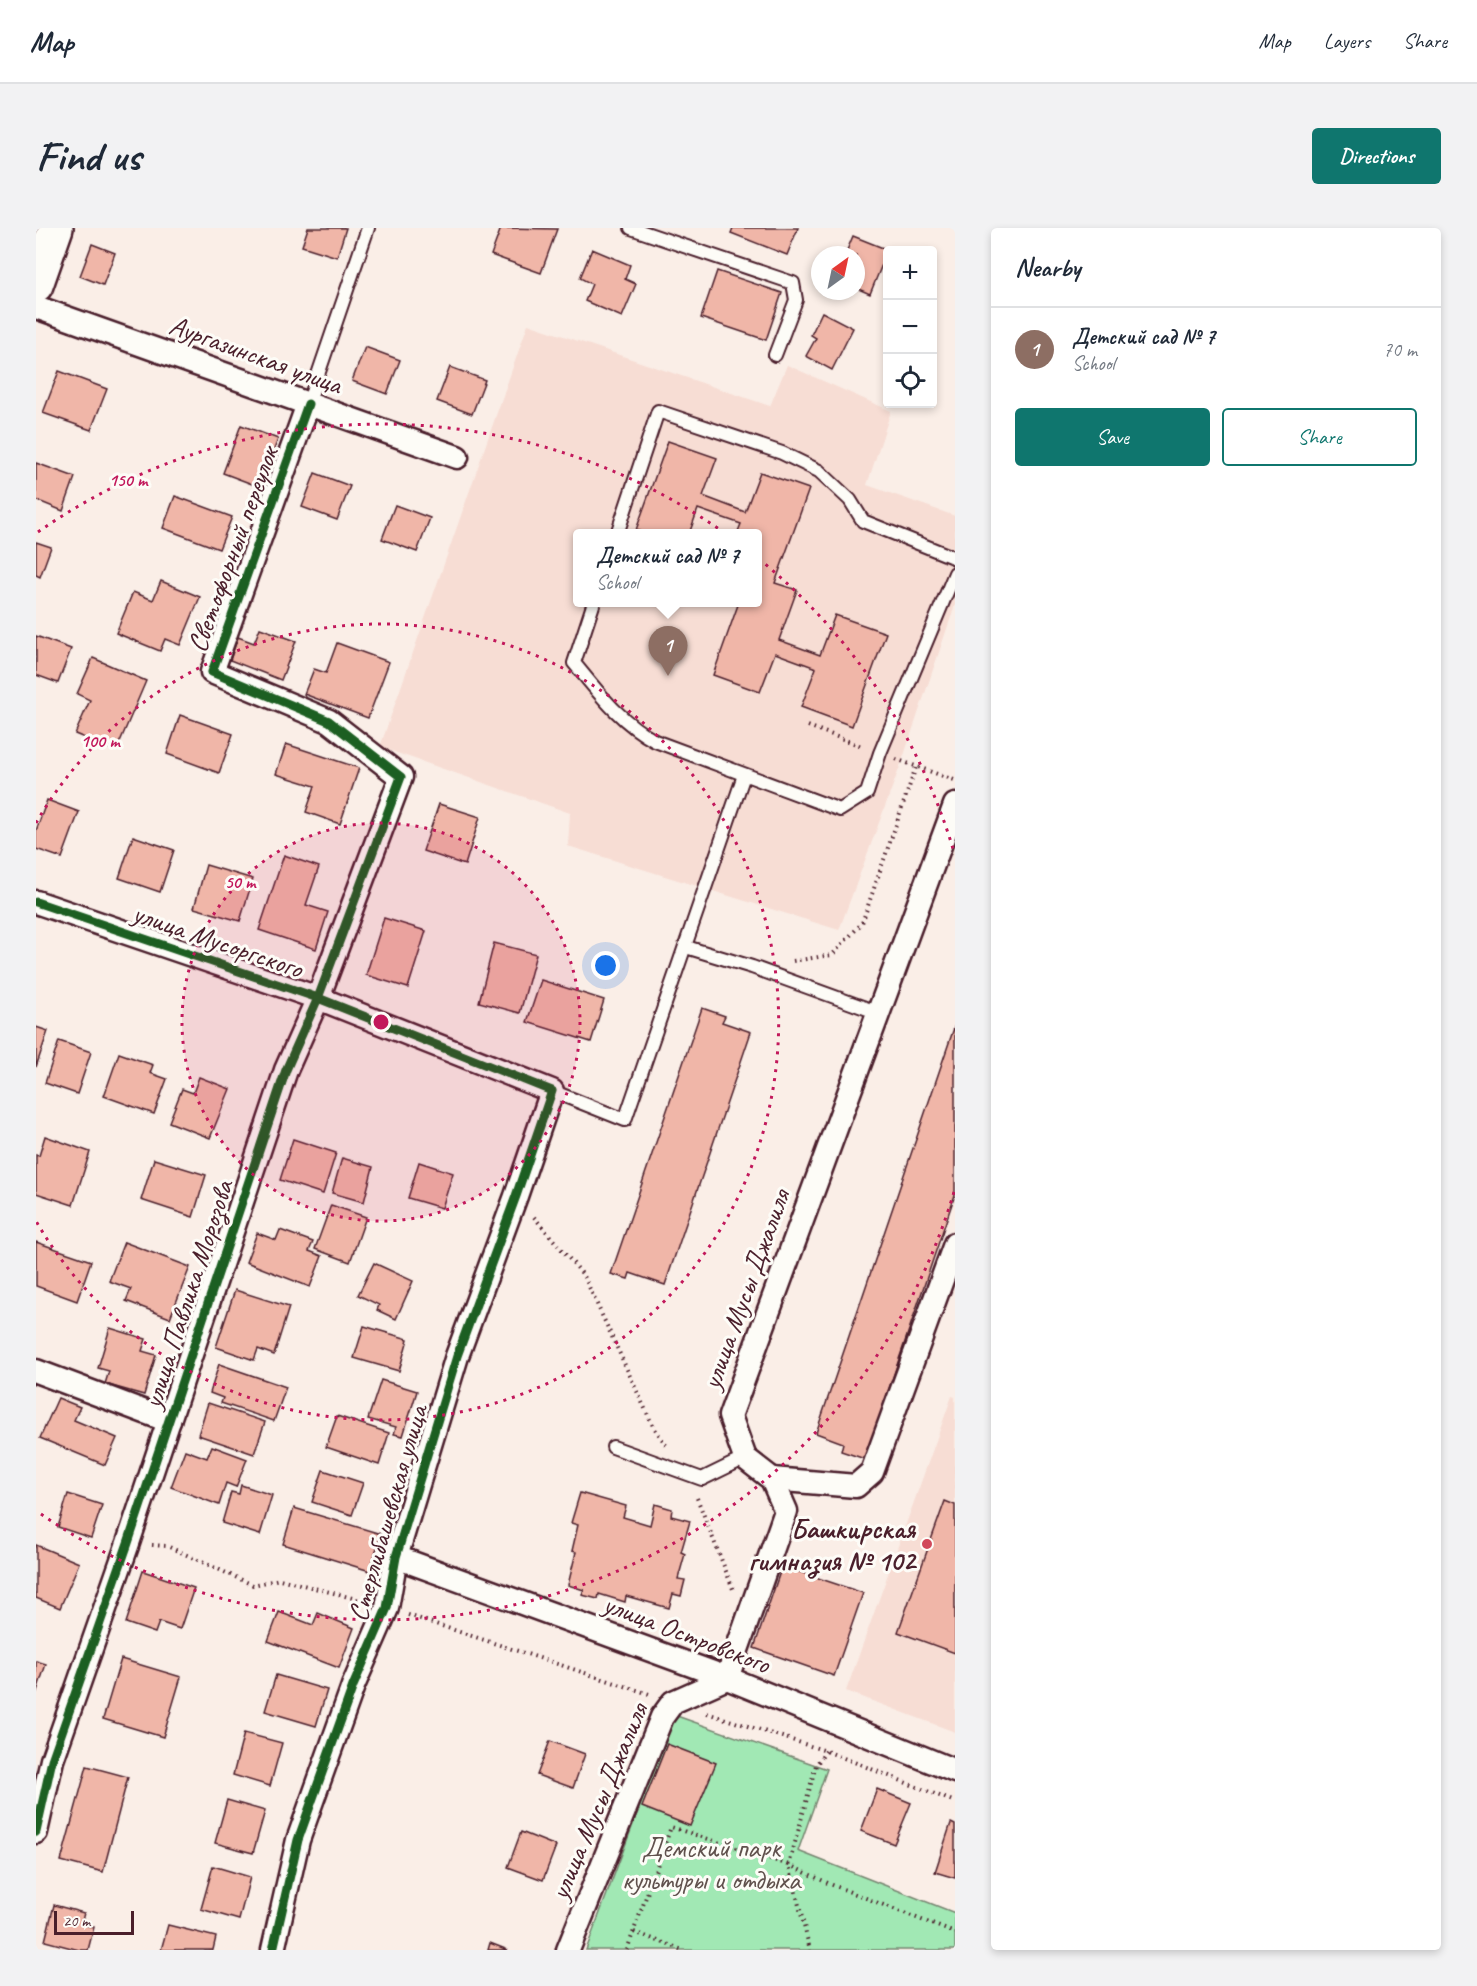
<!DOCTYPE html>
<html lang="en">
<head>
<meta charset="utf-8">
<style>
	:root { --surface:#fff; --page:#f2f2f3; --text:#1f2937; --muted:#747a83; --line:#e0e1e3; --accent:#0f766e }
	body { margin:0; font-family:Caveat,sans-serif; background:var(--page); color:var(--text) }
	.controls { position:absolute; right:18px; top:18px; display:grid; overflow:hidden; border-radius:6px; box-shadow:0 3px 9px #0003 }
	.controls button { width:54px; height:54px; display:grid; place-items:center; padding:0; border:0; border-bottom:2px solid var(--line); background:var(--surface); color:var(--text); font:30px sans-serif }
	.compass { position:absolute; left:775px; top:18px; width:54px; height:54px; border-radius:50%; background:var(--surface); box-shadow:0 3px 9px #0003; rotate:33deg }
	.scale { position:absolute; left:18px; bottom:15px; width:80px; box-sizing:border-box; padding-left:6px; border:3px solid #4a1f2b; border-top:0; font-size:16px; line-height:21px; white-space:nowrap; color:#4a1f2b; -webkit-text-stroke:4px #fdfcf7; paint-order:stroke }
	.you { position:absolute; left:570px; top:738px; width:21px; height:21px; margin:-15px; border:4px solid #fff; border-radius:50%; background:#1a73e8; box-shadow:0 0 0 9px #1a73e833 }
	.badge { display:grid; place-items:center; width:39px; height:39px; border-radius:50%; background:var(--accent); color:#fff; font-size:20px; font-weight:700 }
	.pin { position:absolute; translate:-50% -50px; filter:drop-shadow(0 2px 3px #0008) }
	.pin::after { content:''; position:absolute; top:32px; width:21px; height:18px; background:inherit; clip-path:polygon(0 0,100% 0,50% 100%) }
	.popup { position:absolute; left:537px; top:301px; width:189px; height:78px; box-sizing:border-box; display:grid; place-content:center; border-radius:6px; background:var(--surface); filter:drop-shadow(0 2px 4px #0005); font-size:20px; white-space:nowrap; color:var(--muted) }
	.popup b { font-size:22px; color:var(--text) }
	.popup::after { content:''; position:absolute; left:50%; top:100%; margin-left:-12px; border:12px solid transparent; border-top-color:var(--surface) }
	.list { margin:0; padding:0; list-style:none }
	h2 { display:flex; justify-content:space-between; align-items:center; height:78px; margin:0; padding:0 24px; font-size:26px }
	h2 small { font-size:20px; font-weight:400; color:var(--muted) }
	.list li { display:grid; grid-template-columns:39px 1fr auto; gap:18px; align-items:center; box-sizing:border-box; height:84px; padding:0 24px; border-top:2px solid var(--line) }
	.list b { display:block; font-size:22px; white-space:nowrap }
	.list p { margin:0; font-size:20px; white-space:nowrap; color:var(--muted) }
	.list em { font-size:20px; font-style:normal; color:var(--muted) }
	.actions { display:flex; gap:12px; padding:18px 24px }
	.actions a { flex:1; padding:14px 0; border:2px solid var(--accent); border-radius:6px; text-align:center; font-size:21px; color:var(--accent) }
	.actions .main { background:var(--accent); color:#fff }
	.icon { flex:none; width:33px; height:33px; fill:none; stroke:currentColor; stroke-width:2; stroke-linecap:round; stroke-linejoin:round }
	.map { position:relative; flex:none; width:919px; height:1722px; overflow:hidden; border-radius:6px }
	header { display:flex; align-items:center; gap:36px; box-sizing:border-box; height:84px; padding:0 30px; background:var(--surface); border-bottom:2px solid var(--line) }
	header strong { font-size:28px }
	nav { display:flex; gap:33px; margin-inline-start:auto; font-size:21px }
	.intro { display:flex; align-items:center; justify-content:space-between; box-sizing:border-box; height:144px; padding:0 36px }
	h1 { margin:0; font-size:42px }
	.button { padding:15px 27px; border-radius:6px; background:var(--accent); color:#fff; font-size:21px; font-weight:700 }
	main { display:flex; gap:36px; padding:0 36px }
	aside { flex:1; background:var(--surface); border-radius:6px; box-shadow:0 3px 9px #0003 }
	.map>svg:first-child { display:block }
	.built { fill:#f7ddd4; fill-rule:evenodd }
	.green { fill:#a1e8b4; stroke:#768470; stroke-width:1.5 }
	.building { fill:#f0b6a8; stroke:#4a1f2b; stroke-width:1.5 }
	.lines { fill:none; stroke-linecap:round; stroke-linejoin:round }
	.lane-casing { stroke:#4a1f2b; stroke-width:16 }
	.street-casing { stroke:#4a1f2b; stroke-width:27 }
	.secondary-casing { stroke:#4a1f2b; stroke-width:38 }
	.path { stroke:#4a1f2b; stroke-width:4; stroke-dasharray:1.5 4.5; stroke-linecap:butt }
	.lane { stroke:#fdfcf7; stroke-width:12 }
	.street { stroke:#fdfcf7; stroke-width:22 }
	.secondary { stroke:#fdfcf7; stroke-width:33 }
	.cycleway-casing { stroke:#fdfcf7; stroke-width:13 }
	.cycleway { stroke:#1b5e20; stroke-width:9 }
	.ring { fill:none; stroke:#c2185b; stroke-width:3; stroke-dasharray:3 6 }
	.poi-dot { fill:#d1495b; stroke:#fdfcf7; stroke-width:2 }
	.labels { text-anchor:middle; stroke-width:6; stroke-linejoin:round; paint-order:stroke }
	.street-label { font-size:28px; fill:#4a1f2b; stroke:#fdfcf7 }
	.poi-label { font-size:28px; font-weight:bold; fill:#4a1f2b; stroke:#fdfcf7; text-anchor:end }
	.park-label { font-size:28px; fill:#60514d; stroke:#fdfcf7 }
	.centre { fill:#c2185b; stroke:#fdfcf7; stroke-width:3 }
	.ring-label { font-size:18px; text-anchor:middle; font-weight:bold; fill:#c2185b; stroke:#fdfcf7; stroke-width:6; stroke-linejoin:round; paint-order:stroke }
</style>
</head>
<body>
<header>
<strong>Map</strong>
<nav><a>Map</a><a>Layers</a><a>Share</a></nav>
</header>
<div class="intro"><h1>Find us</h1><a class="button">Directions</a></div>
<main>
<div class="map">
<svg width="919" height="1722" viewBox="0 0 919 1722">
	<rect width="100%" height="100%" fill="#faeee7"/>
	<filter id="ink" filterUnits="userSpaceOnUse"><feTurbulence type="fractalNoise" baseFrequency=".0167" numOctaves="2"/><feDisplacementMap in="SourceGraphic" scale="12" xChannelSelector="R" yChannelSelector="G"/><feConvolveMatrix kernelMatrix="1 2 1 2 8 2 1 2 1" color-interpolation-filters="sRGB"/></filter>
	<g filter="url(#ink)">
		<!-- built -->
		<g class="built">
			<path d="M492,96L734,178L751,137L855,183L831,257L919,288V377L866,533L803,702L532,618L534,585L344,519ZM542,306H722V374H542Z"/>
			<path d="M916,1168L919,1169V1504L810,1463Z"/>
		</g>
		<!-- green -->
		<path class="green" d="M638,1487L791,1541L762,1623L919,1685V1722H550Z"/>
		<!-- building -->
		<g class="building">
			<path d="M272,0H310L301,29L266,18Z"/>
			<path d="M465,0L521,1L505,45L455,27Z"/>
			<path d="M697,0H762L751,27L695,5Z"/>
			<path d="M817,8L852,22L834,66L820,60V27H809Z"/>
			<path d="M56,16L79,25L67,57L44,48Z"/>
			<path d="M556,21L594,37L589,51L600,56L586,89L549,73L556,56L544,50Z"/>
			<path d="M681,43L746,65L730,112L665,90Z"/>
			<path d="M786,84L817,100L796,142L770,128L780,110L775,107Z"/>
			<path d="M329,119L364,132L351,166L316,153Z"/>
			<path d="M414,139L449,152L436,186L401,173Z"/>
			<path d="M23,143L71,161L55,202L7,185Z"/>
			<path d="M205,197L242,211L224,259L187,245Z"/>
			<path d="M632,213L681,230L667,268L709,284L724,244L773,261L739,355L761,362L743,412L784,427L799,387L850,405L816,498L765,479L780,440L739,425L724,464L677,447L703,374H722V306H701L705,296L662,281L653,306H610L600,302Z"/>
			<path d="M0,235L39,249L27,283L0,272Z"/>
			<path d="M279,245L314,258L301,292L266,279Z"/>
			<path d="M139,268L196,289L183,321L127,300Z"/>
			<path d="M359,277L394,290L381,324L346,311Z"/>
			<path d="M0,314L15,319L4,349L0,347Z"/>
			<path d="M125,353L164,369L144,417L129,411L124,423L80,405L97,364L117,372Z"/>
			<path d="M224,400L260,413L245,452L194,432L202,409L218,415Z"/>
			<path d="M0,408L35,421L22,455L0,447Z"/>
			<path d="M301,415L353,434L332,490L268,466L278,441L290,445Z"/>
			<path d="M57,430L110,453L80,523L39,506L54,472L41,466Z"/>
			<path d="M144,487L197,506L183,545L131,526Z"/>
			<path d="M250,516L323,540L304,596L270,584L279,558L240,546Z"/>
			<path d="M11,572L43,584L26,630L0,621V603Z"/>
			<path d="M403,576L444,589L429,637L387,623Z"/>
			<path d="M97,608L138,622L124,664L83,650Z"/>
			<path d="M248,627L283,639L270,677L292,684L280,721L223,702Z"/>
			<path d="M170,637L217,651L204,693L158,680Z"/>
			<path d="M348,690L390,703L372,760L330,747Z"/>
			<path d="M458,715L500,726L484,785L443,774Z"/>
			<path d="M505,752L568,772L555,814L491,794Z"/>
			<path d="M666,780L689,788L686,794L715,804L629,1057L594,1045L592,1051L575,1046Z"/>
			<path d="M919,797V967L829,1231L805,1223L807,1215L780,1205Z"/>
			<path d="M0,799L12,803L0,839Z"/>
			<path d="M23,813L55,824L41,866L9,855Z"/>
			<path d="M83,825L117,837L114,845L131,851L118,886L68,868Z"/>
			<path d="M163,849L194,861L174,910L133,894L146,861L157,865Z"/>
			<path d="M9,908L54,924L37,977L0,965V927L3,928Z"/>
			<path d="M257,911L300,925L287,966L244,952Z"/>
			<path d="M306,930L337,939L328,974L296,965Z"/>
			<path d="M118,931L170,947L157,989L105,972Z"/>
			<path d="M383,934L417,945L406,980L372,970Z"/>
			<path d="M295,977L330,989L314,1034L279,1021Z"/>
			<path d="M244,1002L277,1014L273,1023L286,1028L274,1059L210,1034L221,1005L240,1012Z"/>
			<path d="M0,1014L55,1033L41,1073L0,1058Z"/>
			<path d="M88,1014L154,1039L134,1090L90,1073L95,1061L73,1053Z"/>
			<path d="M338,1035L377,1053L360,1091L341,1082L343,1077L322,1067Z"/>
			<path d="M199,1062L253,1079L238,1127L222,1121L218,1132L180,1119Z"/>
			<path d="M328,1098L372,1111L363,1143L318,1130Z"/>
			<path d="M74,1100L110,1111L106,1123L120,1127L108,1167L69,1156L73,1143L62,1140Z"/>
			<path d="M183,1136L250,1159L238,1193L185,1175L187,1170L174,1165Z"/>
			<path d="M345,1152L381,1163L367,1208L358,1206L360,1199L332,1191Z"/>
			<path d="M22,1170L44,1179L38,1192L81,1210L69,1237L4,1210Z"/>
			<path d="M172,1175L229,1194L218,1226L162,1207Z"/>
			<path d="M301,1188L353,1205L343,1237L290,1219Z"/>
			<path d="M176,1218L211,1231L200,1259L190,1255L183,1277L135,1259L149,1222L171,1230Z"/>
			<path d="M287,1242L327,1255L316,1287L276,1274Z"/>
			<path d="M205,1257L236,1267L224,1307L186,1295L195,1264L203,1266Z"/>
			<path d="M544,1265L590,1278L587,1289L614,1297L619,1276L636,1281L635,1288L654,1293L645,1324L649,1326L642,1351L649,1352L645,1368L637,1366L633,1380L590,1368L589,1374L563,1366L562,1371L546,1367L548,1362L532,1357L540,1324L536,1323L542,1297L535,1295Z"/>
			<path d="M32,1266L66,1277L55,1310L22,1299Z"/>
			<path d="M909,1273L919,1277V1425L862,1404Z"/>
			<path d="M258,1280L345,1306L334,1343L247,1316Z"/>
			<path d="M0,1317L43,1335L24,1380L0,1370Z"/>
			<path d="M746,1338L827,1365L798,1448L718,1420Z"/>
			<path d="M107,1343L158,1360L144,1401L123,1394L119,1405L90,1395Z"/>
			<path d="M243,1384L277,1397L282,1385L318,1400L303,1440L232,1413Z"/>
			<path d="M85,1431L145,1449L127,1509L67,1491Z"/>
			<path d="M0,1433L10,1436L0,1466Z"/>
			<path d="M240,1447L291,1462L280,1498L229,1483Z"/>
			<path d="M208,1505L246,1515L234,1558L197,1547Z"/>
			<path d="M514,1513L549,1526L537,1560L501,1547Z"/>
			<path d="M631,1516L680,1535L654,1598L606,1579Z"/>
			<path d="M51,1538L92,1549L67,1644L25,1633Z"/>
			<path d="M841,1561L875,1575L858,1616L825,1603Z"/>
			<path d="M191,1572L229,1583L217,1625L179,1615Z"/>
			<path d="M915,1595L919,1597V1650L899,1644Z"/>
			<path d="M485,1604L520,1618L507,1652L472,1639Z"/>
			<path d="M177,1638L214,1649L203,1692L165,1681Z"/>
			<path d="M18,1677L48,1685L45,1696L58,1699L52,1722H43L9,1713Z"/>
			<path d="M132,1697L180,1709L177,1722H125Z"/>
			<path d="M454,1715L472,1722H452Z"/>
		</g>
		<g class="lines">
			<!-- lane casing -->
			<g class="lane-casing">
				<g id="lane">
					<path d="M595,0L757,55L760,72L739,127"/>
					<path d="M272,176L332,0"/>
					<path d="M581,306L622,183L746,225L783,243L814,272L827,293L919,330"/>
					<path d="M558,374L538,435C563,465 584,494 619,513L804,582L831,565L844,525L919,345"/>
					<path d="M650,719L716,739L843,785"/>
					<path d="M516,863L589,892L708,547"/>
					<path d="M577,1219L666,1251L709,1230"/>
				</g>
			</g>
			<!-- street casing -->
			<g class="street-casing">
				<g id="street">
					<path d="M0,79L421,229"/>
					<path d="M0,674L282,770L516,863L480,968L421,1128L360,1329L351,1380L317,1458L262,1612L237,1722"/>
					<path d="M0,1143L133,1193"/>
					<path d="M736,1251L820,1258L836,1244L919,1016"/>
					<path d="M360,1329L691,1450L919,1543"/>
					<path d="M0,1604L16,1532L92,1315L250,842L282,770L365,549L293,493L176,444L272,176"/>
					<path d="M532,1722L626,1489L637,1474L691,1450L750,1283L736,1251L709,1230L694,1188L919,577"/>
				</g>
			</g>
			<!-- secondary casing -->
			<g class="secondary-casing">
				<path id="secondary" d="M0,57L20,0"/>
			</g>
			<!-- path -->
			<g class="path">
				<path d="M772,498L828,519"/>
				<path d="M860,531L918,552"/>
				<path d="M757,733L796,727L826,695L880,539"/>
				<path d="M498,989L548,1048L617,1198L630,1217"/>
				<path d="M661,1270L697,1361"/>
				<path d="M116,1317L131,1318L217,1357L244,1351L328,1373"/>
				<path d="M372,1387L613,1466"/>
				<path d="M671,1485L790,1523L919,1574"/>
				<path d="M790,1523L780,1537L753,1637L794,1656L919,1705"/>
				<path d="M598,1704L647,1722"/>
				<path d="M591,1722L635,1599L753,1637L774,1722"/>
			</g>
			<!-- lane -->
			<use href="#lane" class="lane"/>
			<!-- street -->
			<use href="#street" class="street"/>
			<!-- secondary -->
			<use href="#secondary" class="secondary"/>
			<!-- cycleway casing -->
			<g class="cycleway-casing">
				<g id="cycleway">
					<path d="M0,674L282,770L516,863L480,968L421,1128L360,1329L351,1380L317,1458L262,1612L237,1722"/>
					<path d="M0,1604L16,1532L92,1315L250,842L282,770L365,549L293,493L176,444L272,176"/>
				</g>
			</g>
			<!-- cycleway -->
			<use href="#cycleway" class="cycleway"/>
		</g>
	</g>
	<!-- distance rings -->
	<circle cx="345" cy="794" r="199" fill="#c2185b" fill-opacity=".12"/>
	<g class="ring">
		<circle cx="345" cy="794" r="199"/>
		<path d="M0 595A398 398 0 1 1 0 993"/>
		<path d="M918 964A598 598 0 0 1 2 1284M2 304A598 598 0 0 1 918 624"/>
	</g>
	<!-- markers -->
	<circle class="poi-dot" cx="891" cy="1316" r="6"/>
	<g class="labels">
		<!-- street labels -->
		<g class="street-label">
			<text transform="translate(220 126) rotate(20)" y="10">Аургазинская улица</text>
			<text transform="translate(196 321) rotate(-70)" y="10">Светофорный переулок</text>
			<text transform="translate(182 712) rotate(19)" y="10">улица Мусоргского</text>
			<text transform="translate(709 1061) rotate(-70)" y="10">улица Мусы Джалиля</text>
			<text transform="translate(151 1066) rotate(-72)" y="10">улица Павлика Морозова</text>
			<text transform="translate(351 1285) rotate(-74)" y="10">Стерлибашевская улица</text>
			<text transform="translate(651 1405) rotate(21)" y="10">улица Островского</text>
			<text transform="translate(562 1573) rotate(-67)" y="10">улица Мусы Джалиля</text>
		</g>
		<!-- poi labels -->
		<g class="poi-label">
			<text x="879" y="1310">Башкирская<tspan x="879" dy="32">гимназия № 102</tspan></text>
		</g>
		<!-- park labels -->
		<g class="park-label">
			<text x="675" y="1629">Демский парк<tspan x="675" dy="32">культуры и отдыха</tspan></text>
		</g>
	</g>
	<circle cx="345" cy="794" r="9" class="centre"/>
	<g class="ring-label">
		<text x="92" y="258">150 m</text>
		<text x="64" y="519">100 m</text>
		<text x="204" y="660">50 m</text>
	</g>
</svg>
<div class="controls">
<button>+</button>
<button>−</button>
<button><svg class="icon" aria-label="locate" viewBox="0 0 24 24"><circle cx="12" cy="12" r="6"/><path d="M12 2v4M12 18v4M2 12h4M18 12h4"/></svg></button>
</div>
<svg class="compass" viewBox="-18 -18 36 36"><path d="M0-13l5 13h-10z" fill="#e53935"/><path d="M0 13l5-13h-10z" fill="#747a83"/></svg>
<div class="scale">20 m</div>
<div class="you"></div>
<div class="pin badge" style="left:632px;top:448px;background:#8d6e63">1</div>
<div class="popup"><b>Детский сад № 7</b>School</div>
</div>
<aside>
<h2>Nearby<small></small></h2>
<ul class="list">
<li><span class="badge" style="background:#8d6e63">1</span><div><b>Детский сад № 7</b><p>School</p></div><em>70 m</em></li>
</ul>
<div class="actions"><a class="main">Save</a><a>Share</a></div>
</aside>
</main>
</body>
</html>
